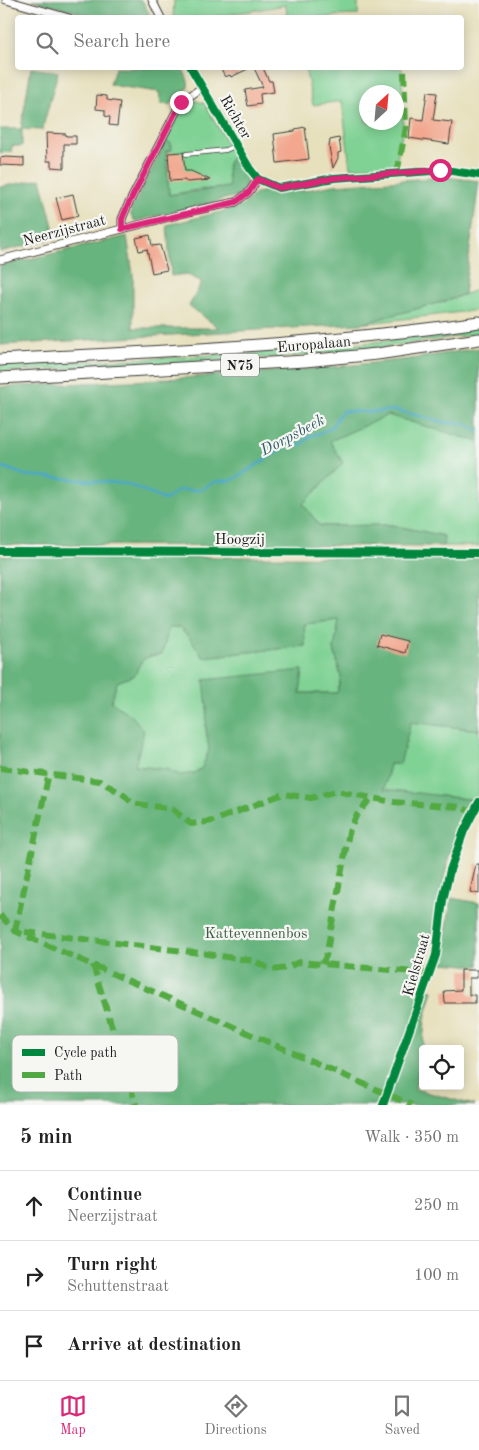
<!DOCTYPE html>
<html lang="en">
<head>
<meta charset="utf-8">
<style>
	:root { --surface:#fff; --page:#f6f6f6; --text:#222; --muted:#767676; --line:#e0e0e0; --accent:#db2777 }
	body { margin:0; font-family:"Old Standard TT",serif; background:var(--page); color:var(--text) }
	.controls { position:absolute; right:15px; bottom:15px; display:grid; overflow:hidden; border-radius:5px; box-shadow:0 2px 12px #0003 }
	.controls button { width:45px; height:45px; display:grid; place-items:center; padding:0; border:0; border-bottom:1px solid var(--line); background:var(--surface); color:var(--text); font:25px sans-serif }
	.compass { position:absolute; left:359px; top:85px; width:45px; height:45px; border-radius:50%; background:var(--surface); box-shadow:0 2px 12px #0003; rotate:26deg }
	.stop { position:absolute; width:15px; height:15px; margin:-11px; border:4px solid #db2777; border-radius:50%; background:#fff }
	.stop.end { background:#db2777; border-color:#fff; box-shadow:0 1px 5px #0008 }
	.list { margin:0; padding:0; list-style:none }
	h2 { display:flex; justify-content:space-between; align-items:center; height:65px; margin:0; padding:0 20px; font-size:21px }
	h2 small { font-size:16px; font-weight:400; color:var(--muted) }
	.list li { display:grid; grid-template-columns:32px 1fr auto; gap:15px; align-items:center; box-sizing:border-box; height:70px; padding:0 20px; border-top:1px solid var(--line) }
	.list b { display:block; font-size:19px; white-space:nowrap }
	.list p { margin:0; font-size:16px; white-space:nowrap; color:var(--muted) }
	.list em { font-size:16px; font-style:normal; color:var(--muted) }
	.icon { flex:none; width:28px; height:28px; fill:none; stroke:currentColor; stroke-width:2; stroke-linecap:round; stroke-linejoin:round }
	.map { position:relative; flex:none; width:479px; height:1105px; overflow:hidden }
	.search { position:absolute; background:var(--surface); box-shadow:0 2px 12px #0003; left:15px; right:15px; top:15px; height:55px; display:flex; align-items:center; gap:12px; box-sizing:border-box; padding:0 18px; border-radius:5px; color:var(--muted); font-size:19px }
	.sheet { height:275px; background:var(--surface) }
	nav { display:flex; justify-content:space-around; align-items:center; box-sizing:border-box; height:70px; border-top:1px solid var(--line); background:var(--surface); font-size:14px; color:var(--muted) }
	nav a { display:grid; justify-items:center; gap:2px }
	nav .on { color:var(--accent) }
	.map>svg:first-child { display:block }
	.green { fill:#80d294; stroke:#4e7758; fill-rule:evenodd }
	.forest { fill:#68b47e; stroke:#42684d; fill-rule:evenodd }
	.lines { fill:none; stroke-linecap:round; stroke-linejoin:round }
	.stream { stroke:#49a8c8; stroke-width:2.5 }
	.building { fill:#f2a78e }
	.service-casing { stroke:#3a3934; stroke-width:5.5 }
	.minor-casing { stroke:#3a3934; stroke-width:9 }
	.trunk-casing { stroke:#3a3934; stroke-width:13 }
	.service { stroke:#fff; stroke-width:4 }
	.minor { stroke:#fff; stroke-width:7 }
	.trunk { stroke:#fff; stroke-width:11 }
	.quiet { stroke:#52a943; stroke-width:6; stroke-dasharray:12 6; stroke-linecap:butt }
	.cycleway-casing { stroke:#f6f6f2; stroke-width:11 }
	.cycleway { stroke:#00873e; stroke-width:8 }
	.route { stroke:#db2777; stroke-width:6 }
	.labels { text-anchor:middle; stroke-width:4.5; stroke-linejoin:round; paint-order:stroke }
	.shield { fill:#f6f6f2; stroke:#5d5d5c; stroke-width:1 }
	.shield-label { font-size:14px; font-weight:bold; fill:#1c1c1c }
	.street-label { font-size:15px; fill:#1c1c1c; stroke:#f6f6f2 }
	.park-label { font-size:15px; fill:#3f5c46; stroke:#f6f6f2 }
	.water-label { font-size:16px; font-style:italic; fill:#305b69; stroke:#f6f6f2 }
	.key { fill:#f6f6f2; stroke:#b5b5b2; stroke-width:1 }
	.key-label { font-size:14px; fill:#1c1c1c }
</style>
</head>
<body>
<div class="map">
<svg width="479" height="1105" viewBox="0 0 479 1105">
	<rect width="100%" height="100%" fill="#f6f6f2"/>
	<filter id="ink" filterUnits="userSpaceOnUse"><feTurbulence type="fractalNoise" baseFrequency=".02" numOctaves="2"/><feDisplacementMap in="SourceGraphic" scale="10" xChannelSelector="R" yChannelSelector="G"/><feConvolveMatrix kernelMatrix="1 2 1 2 8 2 1 2 1" color-interpolation-filters="sRGB"/></filter>
	<filter id="wash" filterUnits="userSpaceOnUse"><feTurbulence type="fractalNoise" baseFrequency=".0096" numOctaves="4" result="noise"/><feDisplacementMap in="SourceGraphic" scale="20" xChannelSelector="R" yChannelSelector="G"/><feGaussianBlur stdDeviation="1.12" result="paint"/><feColorMatrix in="noise" values="0 0 0 0 0 0 0 0 0 0 0 0 0 0 0 0 0 1.4 0 .05"/><feComposite in="paint" operator="in"/></filter>
	<g filter="url(#wash)">
		<rect width="100%" height="100%" fill="#e7e0bd"/>
		<!-- green -->
		<g class="green">
			<path d="M174,0H358V15L334,16V17H287L286,5L214,17L173,18Z"/>
			<path d="M305,68H402L403,128L396,165L350,168L342,101L313,105ZM366,92H396V122H366Z"/>
			<path d="M193,100L204,103L235,156C223,162 228,175 230,187L196,190L169,195L166,151L172,150L166,141L183,105Z"/>
			<path d="M479,289V310L360,324L449,300Z"/>
			<path d="M479,327V333L470,335L377,348L283,357L0,372V365C160,357 321,355 479,327Z"/>
			<path d="M388,415L479,442V546H443L444,536L392,525L320,526L303,504L343,463L329,441Z"/>
			<path d="M340,620L334,649L341,677L337,693H299L303,670L207,708L206,728L209,750L202,768L194,773L180,776L166,769L135,766L111,702L117,682L135,675C141,658 144,657 162,653L169,627H179L192,641L203,657L305,646L304,624Z"/>
			<path d="M410,722L479,730V790L476,800L384,790L390,764L400,763Z"/>
		</g>
		<!-- forest -->
		<g class="forest">
			<path d="M32,0H142L151,17H95Z"/>
			<path d="M31,68L58,72L42,130L22,129V146H12L11,152L0,153V129H21Z"/>
			<path d="M115,68H182C196,92 185,88 170,105L161,104L159,92L110,85Z"/>
			<path d="M166,141L171,143L172,150L166,151L169,195L229,187C229,175 223,162 235,156C245,172 254,181 237,196L135,221L131,216V211Z"/>
			<path d="M445,177L479,181L464,294L449,300L360,324L0,345V266L127,236L133,275V328H219L189,306L202,282L186,274L171,276L167,225L241,207L256,193L266,191L277,193L294,192L335,185Z"/>
			<path d="M41,179L56,238L0,252V187Z"/>
			<path d="M479,348V442L388,415L330,441L343,463L303,504L320,526L392,525L444,536L443,546L0,545V387L151,380L324,368L411,359Z"/>
			<path d="M0,556L479,558V730L411,722L400,764H390L384,789L476,800L449,856L429,949L419,988L433,990L425,1019L422,1055L415,1089L474,1105H0ZM339,620L334,649L341,677L337,693H300L303,670L204,680L207,708L206,728L209,750L202,768L194,773L180,775L166,769L135,766L144,731L132,716L111,702L117,682L135,675C141,658 144,657 162,654L169,627H179L192,641L203,657L305,646L304,624Z"/>
			<path d="M451,898L479,903V966L442,963Z"/>
		</g>
		<g class="lines">
			<!-- stream -->
			<path class="stream" d="M0,466L25,475L127,484L165,500L179,490H201L214,482L233,480L288,445H301L309,437L330,429L342,411L371,412L395,410L448,423H464L479,431"/>
		</g>
		<g id="blocks">
			<!-- building -->
			<g class="building">
				<path d="M220,68H250L231,77L230,75L225,77Z"/>
				<path d="M254,68H263L269,81H272L274,92L260,94L261,104L248,106L245,90L263,87Z"/>
				<path d="M427,92L437,93L433,120L452,122L449,144L409,138L411,118L423,120Z"/>
				<path d="M97,95L107,96V100L120,102L117,126L109,125L110,117L105,116V110L96,109Z"/>
				<path d="M305,127L309,159L277,163L274,134L295,131V129Z"/>
				<path d="M46,133L66,134V136H76V144H64V168L51,167V161H47Z"/>
				<path d="M339,138L341,152L338,153V158L333,168L329,147L330,140Z"/>
				<path d="M183,152L185,171H191L210,180L187,182L184,180L170,181L168,153Z"/>
				<path d="M6,157L24,158V166L0,165V158Z"/>
				<path d="M73,194L78,216L62,220L56,198Z"/>
				<path d="M150,235L152,246L160,245L167,270L152,273L147,249L139,251L136,238Z"/>
				<path d="M380,634L408,641L405,653L377,645Z"/>
				<path d="M476,864H479V894L470,892Z"/>
				<path d="M461,970H477V978H469V995H475V1003H445L444,991L461,990Z"/>
			</g>
		</g>
	</g>
	<g filter="url(#ink)">
		<use href="#blocks" fill-opacity="0" stroke="#3a3934" stroke-width="1"/>
		<g class="lines">
			<!-- service casing -->
			<g class="service-casing">
				<path id="service" d="M186,154L226,150L237,145"/>
			</g>
			<!-- minor casing -->
			<g class="minor-casing">
				<g id="minor">
					<path d="M6,0L69,18"/>
					<path d="M152,0L161,18"/>
					<path d="M191,68L250,169L258,179L279,188L334,178L432,171H452L479,175"/>
					<path d="M122,229V219L127,207L181,102L203,87"/>
					<path d="M0,260L197,210L236,202L249,192L258,179"/>
					<path d="M0,551L479,553"/>
					<path d="M424,989L436,955L443,900L450,870L464,831L479,802"/>
				</g>
			</g>
			<!-- trunk casing -->
			<g class="trunk-casing">
				<g id="trunk">
					<path d="M0,360C160,351 320,345 479,322"/>
					<path d="M0,378L305,361L377,354L479,339"/>
				</g>
			</g>
			<!-- service -->
			<use href="#service" class="service"/>
			<!-- minor -->
			<use href="#minor" class="minor"/>
			<!-- trunk -->
			<use href="#trunk" class="trunk"/>
			<!-- quiet -->
			<g class="quiet">
				<path d="M397,173L406,128L404,70"/>
				<path d="M0,768L100,781L124,795L132,803L172,809L191,824L213,821L283,794L311,798L336,791L393,802L461,807L469,811"/>
				<path d="M0,915L15,931L412,1105"/>
				<path d="M15,931L49,773"/>
				<path d="M25,932L200,953L254,961L272,970L286,968L299,962L426,973"/>
				<path d="M322,964L326,956L349,832L356,816L371,798"/>
				<path d="M93,965L136,1105"/>
			</g>
			<!-- cycleway casing -->
			<g class="cycleway-casing">
				<g id="cycleway">
					<path d="M191,68L250,169L258,179L279,188L334,178L432,171H452L479,175"/>
					<path d="M0,551L479,553"/>
					<path d="M383,1105L436,955L443,900L450,870L464,831L479,802"/>
				</g>
			</g>
			<!-- cycleway -->
			<use href="#cycleway" class="cycleway"/>
		</g>
	</g>
	<g class="lines" filter="url(#ink)">
		<!-- route -->
		<path class="route" d="M181,102L127,207L122,219V229L236,202L249,192L258,179L279,188L334,178L440,170"/>
	</g>
	<g class="labels">
		<!-- shield labels -->
		<rect class="shield" x="221" y="353.5" width="38" height="23" rx="4"/>
		<g class="shield-label">
			<text x="240" y="370">N75</text>
		</g>
		<!-- street labels -->
		<g class="street-label">
			<text transform="translate(236 117) rotate(60)" y="5">Richter</text>
			<text transform="translate(64 230) rotate(-15)" y="5">Neerzijstraat</text>
			<text transform="translate(314 344) rotate(-5)" y="5">Europalaan</text>
			<text x="240" y="544">Hoogzij</text>
			<text transform="translate(416 965) rotate(-74)" y="5">Kielstraat</text>
		</g>
		<!-- park labels -->
		<g class="park-label">
			<text x="256" y="938">Kattevennenbos</text>
		</g>
		<!-- water labels -->
		<g class="water-label">
			<text transform="translate(292 434) rotate(-28)" y="6">Dorpsbeek</text>
		</g>
	</g>
	<!-- legend -->
	<rect x="12" y="1035" width="166" height="57" rx="8" class="key"/>
	<rect x="22" y="1049" width="23" height="7" fill="#00873e"/>
	<rect x="22" y="1072" width="23" height="6" fill="#52a943"/>
	<g class="key-label">
		<text x="54" y="1057">Cycle path</text>
		<text x="54" y="1080">Path</text>
	</g>
</svg>
<div class="controls">
<button><svg class="icon" aria-label="locate" viewBox="0 0 24 24"><circle cx="12" cy="12" r="6"/><path d="M12 2v4M12 18v4M2 12h4M18 12h4"/></svg></button>
</div>
<svg class="compass" viewBox="-18 -18 36 36"><path d="M0-13l5 13h-10z" fill="#e53935"/><path d="M0 13l5-13h-10z" fill="#767676"/></svg>
<div class="stop" style="left:440px;top:170px"></div>
<div class="stop end" style="left:181px;top:102px"></div>
<div class="search"><svg class="icon" aria-label="search" viewBox="0 0 24 24"><circle cx="10" cy="10" r="6"/><path d="M15 15l6 6"/></svg>Search here</div>
</div>
<section class="sheet">
<h2>5 min<small>Walk · 350 m</small></h2>
<ul class="list">
<li><svg class="icon" aria-label="ahead" viewBox="0 0 24 24"><path d="M12 20V5M6 11l6-6 6 6"/></svg><div><b>Continue</b><p>Neerzijstraat</p></div><em>250 m</em></li>
<li><svg class="icon" aria-label="right" viewBox="0 0 24 24"><path d="M7 20v-9h11M14 6l5 5-5 5"/></svg><div><b>Turn right</b><p>Schuttenstraat</p></div><em>100 m</em></li>
<li><svg class="icon" aria-label="arrive" viewBox="0 0 24 24"><path d="M6 21V4h12l-3 4 3 4H6"/></svg><div><b>Arrive at destination</b></div></li>
</ul>
</section>
<nav>
<a class="on"><svg class="icon" aria-label="map" viewBox="0 0 24 24"><path d="M3 6l6-2 6 2 6-2v14l-6 2-6-2-6 2zM9 4v14M15 6v14"/></svg>Map</a>
<a><svg class="icon" aria-label="directions" viewBox="0 0 24 24"><path d="M12 3l9 9-9 9-9-9zM9 14v-3h6M13 9l2 2-2 2"/></svg>Directions</a>
<a><svg class="icon" aria-label="saved" viewBox="0 0 24 24"><path d="M7 4h10v16l-5-4-5 4z"/></svg>Saved</a>
</nav>
</body>
</html>
